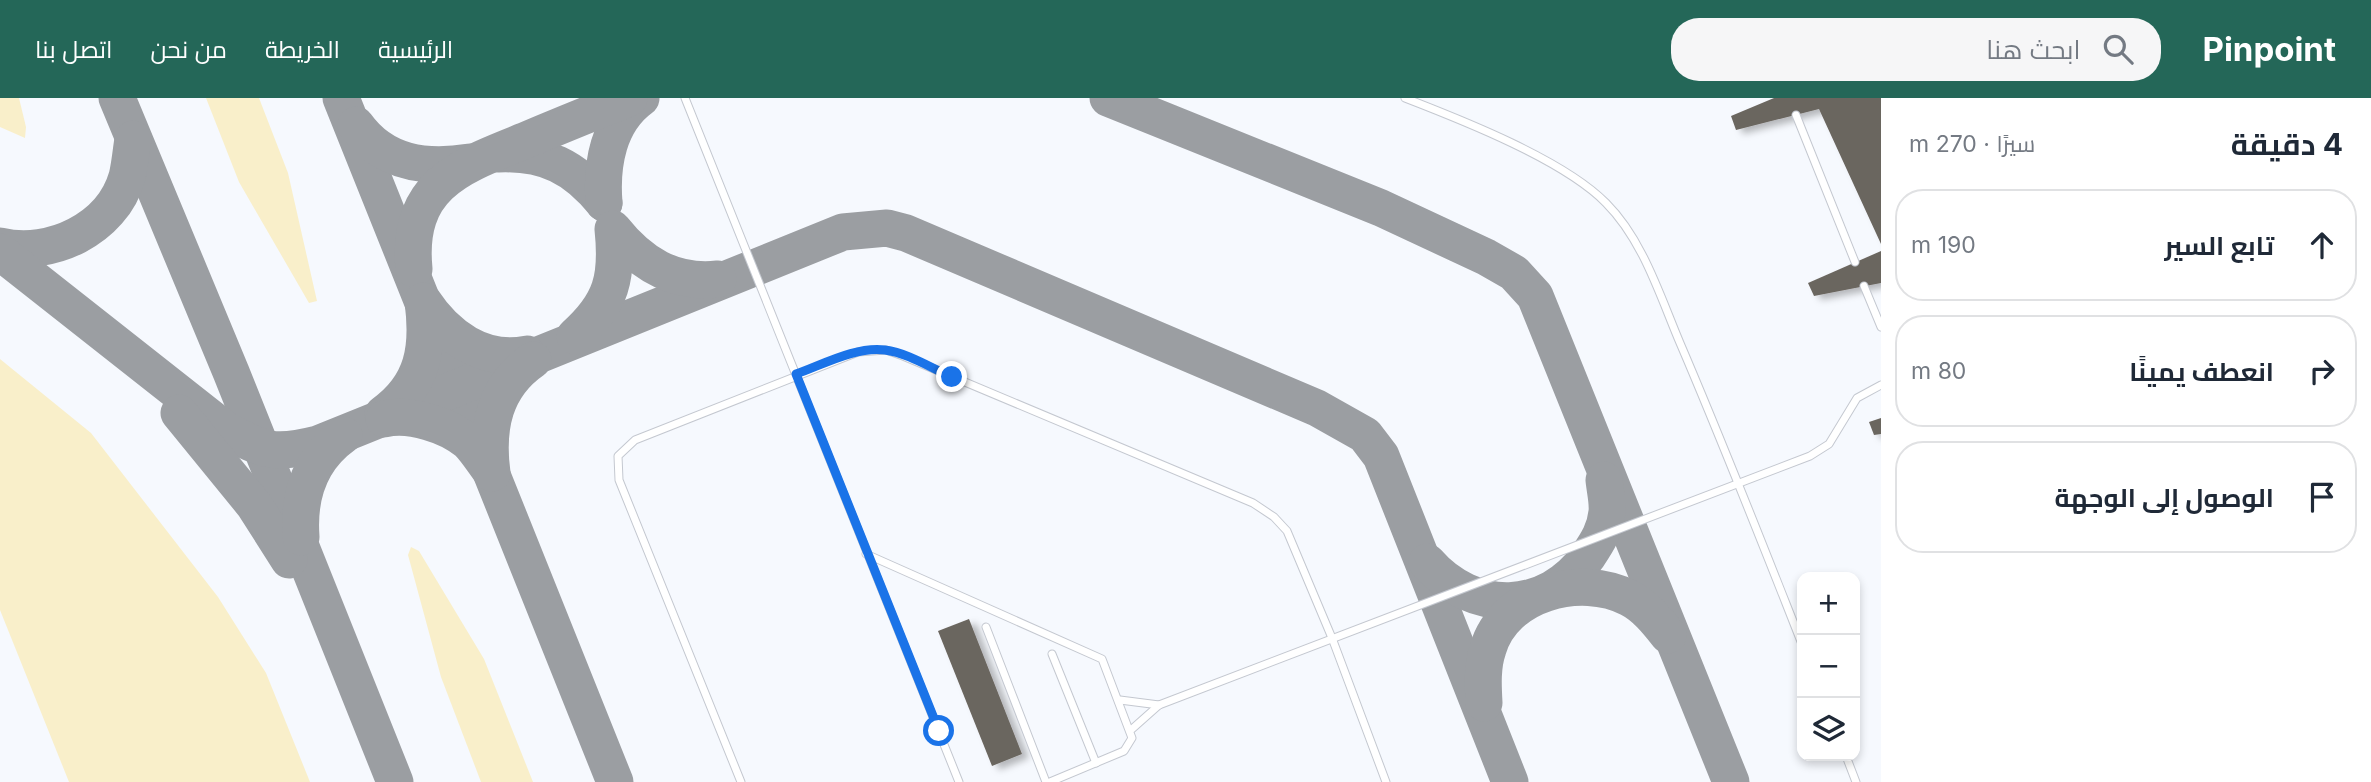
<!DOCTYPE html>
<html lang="ar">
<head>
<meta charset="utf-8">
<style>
	:root { --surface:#fff; --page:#f6f6f7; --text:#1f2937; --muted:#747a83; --line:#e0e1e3; --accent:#246758 }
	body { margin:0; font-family:Inter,Cairo,sans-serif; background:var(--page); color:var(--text); direction:rtl }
	.controls { position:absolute; right:21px; bottom:21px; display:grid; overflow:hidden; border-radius:14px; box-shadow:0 4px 10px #0003 }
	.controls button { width:63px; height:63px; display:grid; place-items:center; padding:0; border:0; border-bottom:2px solid var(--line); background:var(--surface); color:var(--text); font:35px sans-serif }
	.stop { position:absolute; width:21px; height:21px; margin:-16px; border:5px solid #1a73e8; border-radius:50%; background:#fff }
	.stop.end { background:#1a73e8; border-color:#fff; box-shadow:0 2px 7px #0008 }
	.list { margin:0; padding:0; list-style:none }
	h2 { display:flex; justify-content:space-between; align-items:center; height:91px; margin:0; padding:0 28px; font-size:30px }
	h2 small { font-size:23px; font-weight:400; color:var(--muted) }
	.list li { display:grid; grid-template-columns:46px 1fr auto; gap:21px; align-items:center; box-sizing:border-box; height:112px; margin:0 14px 14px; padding:0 14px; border:2px solid var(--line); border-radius:28px }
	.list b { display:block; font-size:26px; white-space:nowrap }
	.list em { font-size:23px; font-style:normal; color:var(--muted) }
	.icon { flex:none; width:38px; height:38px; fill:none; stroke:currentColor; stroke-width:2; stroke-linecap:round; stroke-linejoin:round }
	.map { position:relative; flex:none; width:1881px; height:684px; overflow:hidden; direction:ltr }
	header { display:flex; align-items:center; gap:42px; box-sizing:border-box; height:98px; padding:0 35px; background:var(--accent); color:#fff }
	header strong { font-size:33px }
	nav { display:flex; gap:38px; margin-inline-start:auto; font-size:24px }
	.search { width:490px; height:63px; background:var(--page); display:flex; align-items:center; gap:18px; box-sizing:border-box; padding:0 24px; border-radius:28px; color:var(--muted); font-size:26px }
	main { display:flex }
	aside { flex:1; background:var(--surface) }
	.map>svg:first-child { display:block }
	.sand { fill:#f9efca }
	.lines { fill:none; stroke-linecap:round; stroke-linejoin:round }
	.taxiway { stroke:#9b9ea2; stroke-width:37 }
	.building { fill:#6b665f; filter:url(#shadow) }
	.lane-casing { stroke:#c4c8d0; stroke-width:9 }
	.lane { stroke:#fff; stroke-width:7 }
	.route { stroke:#1a73e8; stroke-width:9 }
</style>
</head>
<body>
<header>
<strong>Pinpoint</strong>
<div class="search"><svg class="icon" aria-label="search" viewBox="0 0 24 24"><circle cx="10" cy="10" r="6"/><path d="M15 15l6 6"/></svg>ابحث هنا</div>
<nav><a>الرئيسية</a><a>الخريطة</a><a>من نحن</a><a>اتصل بنا</a></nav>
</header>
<main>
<aside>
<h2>4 دقيقة<small>سيرًا · 270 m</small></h2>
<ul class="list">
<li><svg class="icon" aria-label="ahead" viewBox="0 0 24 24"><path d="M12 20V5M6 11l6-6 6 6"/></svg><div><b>تابع السير</b></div><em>190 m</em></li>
<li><svg class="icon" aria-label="right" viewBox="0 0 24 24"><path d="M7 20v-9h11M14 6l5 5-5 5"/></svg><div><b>انعطف يمينًا</b></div><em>80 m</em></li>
<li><svg class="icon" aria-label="arrive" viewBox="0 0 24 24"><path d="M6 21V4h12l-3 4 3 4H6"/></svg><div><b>الوصول إلى الوجهة</b></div></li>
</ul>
</aside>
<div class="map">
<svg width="1881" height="684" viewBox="0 0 1881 684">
	<defs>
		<filter id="shadow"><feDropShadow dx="7" dy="4" stdDeviation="3.5" flood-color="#0004"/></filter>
	</defs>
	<rect width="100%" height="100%" fill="#f6f9fe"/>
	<!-- sand -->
	<g class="sand">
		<path d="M0,0H19L26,29L25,40L0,29Z"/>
		<path d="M206,0H259L288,75L317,203L309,205L239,84Z"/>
		<path d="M0,261L91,335L218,499L266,575L310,684H69L0,512Z"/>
		<path d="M411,449L419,453L484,561L533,684H481L441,579L408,457Z"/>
	</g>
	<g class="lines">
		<!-- taxiway -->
		<g class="taxiway">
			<path d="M117,0L231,274L395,684"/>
			<path d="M341,0L615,684"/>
			<path d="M1108,0L1381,110L1486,159L1514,175L1535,198L1731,684"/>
			<path d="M356,27C384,66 426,71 470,64"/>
			<path d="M498,56C545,54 575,69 604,105"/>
			<path d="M604,105C601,67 608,24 641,0"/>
			<path d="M0,148C51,160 112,131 127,79C130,67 131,53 133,41"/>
			<path d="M0,154L226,332C264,353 274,357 318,346L843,134L887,130L906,135L1317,310L1365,337L1381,358L1510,684"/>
			<path d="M414,171C406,87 459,69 524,43C559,28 594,14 629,0"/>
			<path d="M575,238C612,205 618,179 613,131C640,165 673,186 718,181"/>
			<path d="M179,315L254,407L289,462"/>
			<path d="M383,316C424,287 429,249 423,203C446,238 483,265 527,256"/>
			<path d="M384,321C410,315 448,327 468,344C477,353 484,365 492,375C486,330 494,289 533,262"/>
			<path d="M301,439C298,398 309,362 344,337"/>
			<path d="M1427,464C1473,517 1547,516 1588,458C1598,443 1605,432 1607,414C1608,404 1605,392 1604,382"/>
			<path d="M1484,605C1483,587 1482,568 1488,551C1504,495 1580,475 1629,500C1645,508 1657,523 1668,537"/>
		</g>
	</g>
	<!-- building -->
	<g class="building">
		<path d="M1774,0H1881V146L1819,11L1736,32L1731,18Z"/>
		<path d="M1881,153V185L1814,198L1808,185Z"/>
		<path d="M1881,320V336L1874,337L1869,324Z"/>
		<path d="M969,521L1022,656L992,668L938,533Z"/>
	</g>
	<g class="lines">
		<!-- lane casing -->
		<g class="lane-casing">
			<g id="lane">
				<path d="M685,0L959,684"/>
				<path d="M1405,0C1462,22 1564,62 1606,105C1643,142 1660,198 1680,245C1723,345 1762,445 1802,546"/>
				<path d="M1796,17L1855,164"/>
				<path d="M1864,188L1881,229"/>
				<path d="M866,456L1102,561L1132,640L1124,653L1050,684"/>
				<path d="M986,529L1046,684"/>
				<path d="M1052,556L1096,665"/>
				<path d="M1120,602L1159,607"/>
				<path d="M1132,631L1159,607L1810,358L1829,346L1857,300L1881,287"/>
				<path d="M1846,658L1856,684"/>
				<path d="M741,684L619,382L618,358L635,342L858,254L886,252L903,258L1253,405L1274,419L1287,433L1332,540L1386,684"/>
			</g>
		</g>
		<!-- lane -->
		<use href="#lane" class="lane"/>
	</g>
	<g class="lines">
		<!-- route -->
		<path class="route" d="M939,633L796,276C822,267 856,248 885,252C908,255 931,270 952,279"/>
	</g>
</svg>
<div class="controls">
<button>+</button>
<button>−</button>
<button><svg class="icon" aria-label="layers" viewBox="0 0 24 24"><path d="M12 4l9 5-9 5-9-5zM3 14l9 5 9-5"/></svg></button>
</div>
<div class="stop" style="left:939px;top:633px"></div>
<div class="stop end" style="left:952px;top:279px"></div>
</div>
</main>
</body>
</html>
